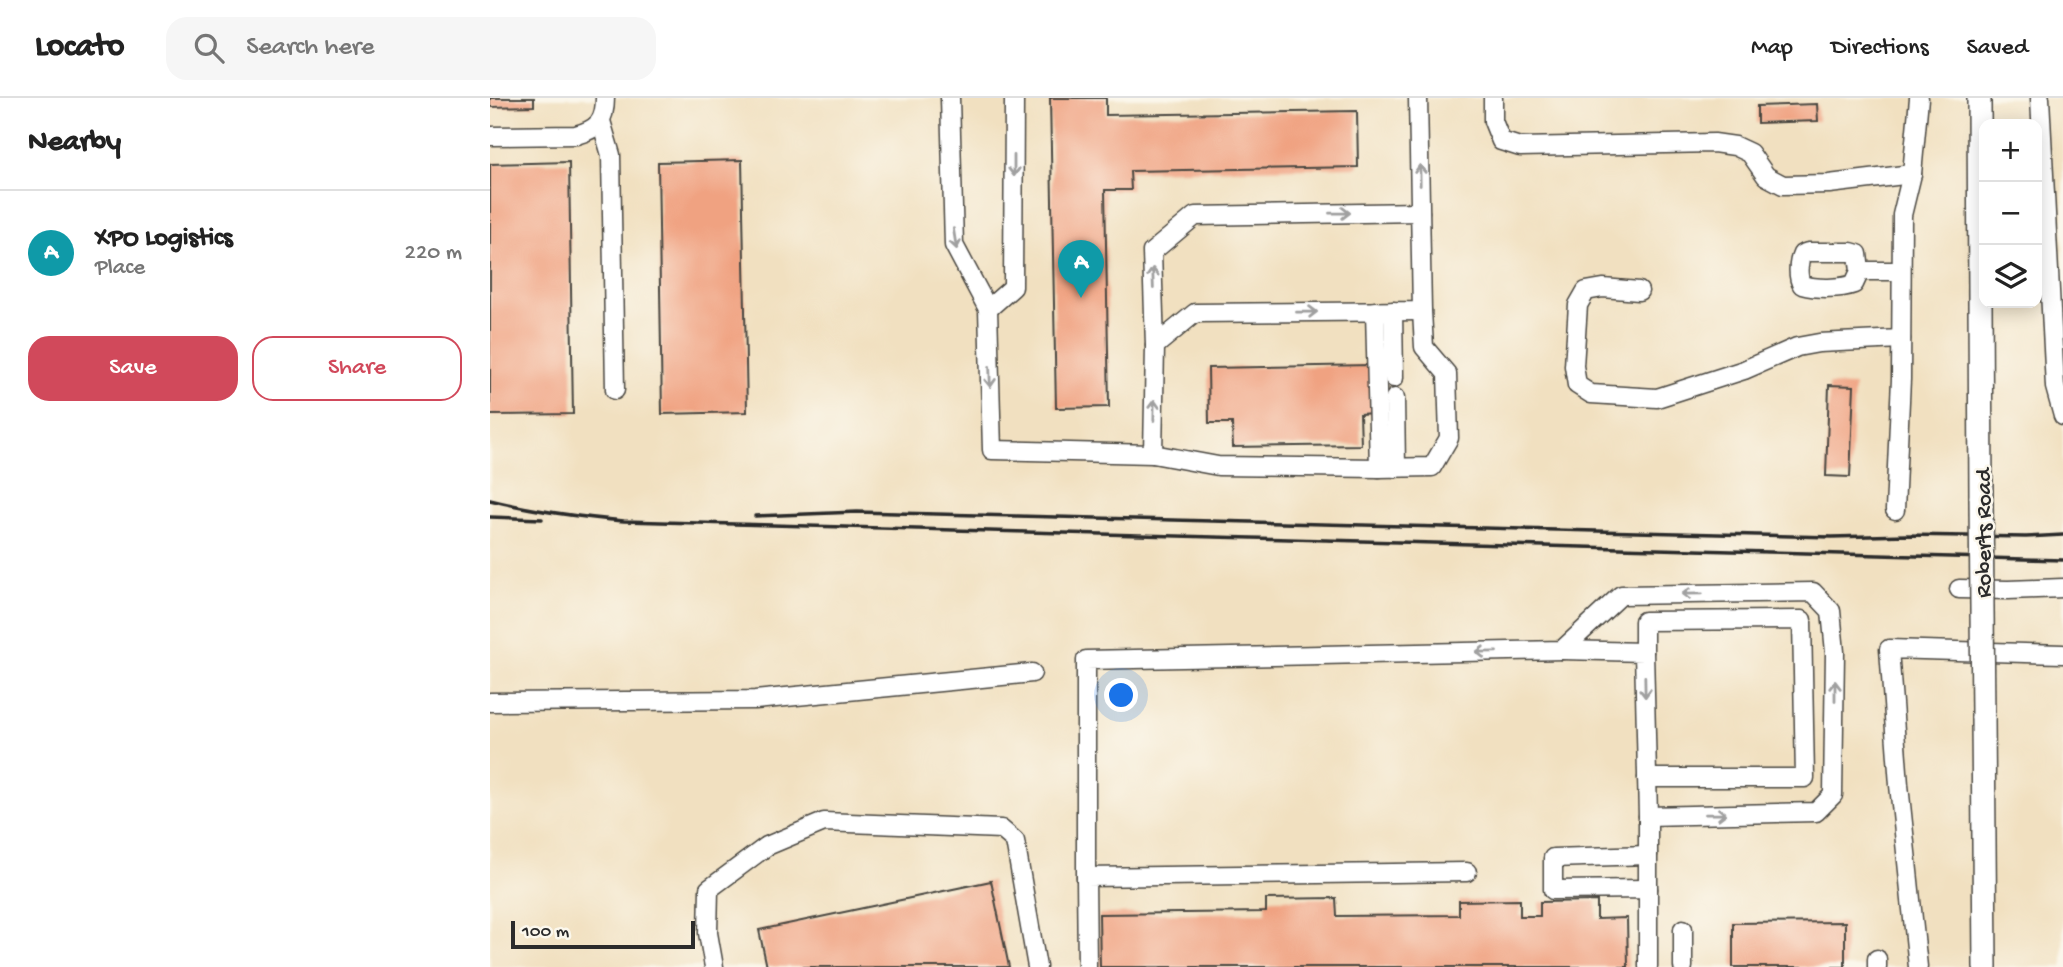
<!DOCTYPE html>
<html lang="en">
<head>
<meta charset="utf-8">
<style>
	:root { --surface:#fff; --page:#f6f6f6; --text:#222; --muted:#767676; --line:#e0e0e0; --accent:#d1495b }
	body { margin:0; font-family:"Gochi Hand",sans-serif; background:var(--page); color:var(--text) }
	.controls { position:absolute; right:21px; top:21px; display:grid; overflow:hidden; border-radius:14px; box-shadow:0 4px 18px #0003 }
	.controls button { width:63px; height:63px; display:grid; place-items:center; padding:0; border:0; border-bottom:2px solid var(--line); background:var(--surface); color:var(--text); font:35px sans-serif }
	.scale { position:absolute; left:21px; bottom:18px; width:184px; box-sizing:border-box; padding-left:7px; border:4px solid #2b2b2b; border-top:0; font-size:19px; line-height:24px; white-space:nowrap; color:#2b2b2b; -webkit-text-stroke:5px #fbf7ec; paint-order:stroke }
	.you { position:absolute; left:632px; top:598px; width:24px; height:24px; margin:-18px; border:5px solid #fff; border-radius:50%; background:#1a73e8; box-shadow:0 0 0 10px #1a73e833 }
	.badge { display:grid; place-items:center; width:46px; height:46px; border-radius:50%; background:var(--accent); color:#fff; font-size:23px; font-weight:700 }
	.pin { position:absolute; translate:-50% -58px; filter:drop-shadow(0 2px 4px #0008) }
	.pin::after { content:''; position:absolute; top:37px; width:24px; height:21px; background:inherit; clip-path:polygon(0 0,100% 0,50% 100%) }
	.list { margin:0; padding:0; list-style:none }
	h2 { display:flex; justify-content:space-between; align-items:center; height:91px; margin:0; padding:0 28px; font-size:30px }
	h2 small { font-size:23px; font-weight:400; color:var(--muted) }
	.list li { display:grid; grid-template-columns:46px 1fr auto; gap:21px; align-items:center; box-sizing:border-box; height:126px; padding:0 28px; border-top:2px solid var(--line) }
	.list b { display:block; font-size:26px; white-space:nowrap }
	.list p { margin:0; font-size:23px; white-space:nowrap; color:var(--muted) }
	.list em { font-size:23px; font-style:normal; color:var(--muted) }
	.actions { display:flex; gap:14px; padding:21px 28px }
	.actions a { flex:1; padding:16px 0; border:2px solid var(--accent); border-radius:21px; text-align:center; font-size:24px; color:var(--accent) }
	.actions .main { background:var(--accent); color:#fff }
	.icon { flex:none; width:38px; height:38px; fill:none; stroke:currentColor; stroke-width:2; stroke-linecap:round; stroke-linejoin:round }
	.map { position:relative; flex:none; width:1573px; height:869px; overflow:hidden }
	header { display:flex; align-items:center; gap:42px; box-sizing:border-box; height:98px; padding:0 35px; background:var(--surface); border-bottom:2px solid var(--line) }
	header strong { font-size:33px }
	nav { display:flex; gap:38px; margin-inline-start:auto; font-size:24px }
	.search { width:490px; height:63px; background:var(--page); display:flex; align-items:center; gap:18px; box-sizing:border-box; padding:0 24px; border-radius:21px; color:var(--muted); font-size:26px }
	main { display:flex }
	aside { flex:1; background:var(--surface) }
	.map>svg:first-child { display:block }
	.building { fill:#f0a281 }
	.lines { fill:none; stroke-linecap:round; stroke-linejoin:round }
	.minor-casing { stroke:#494641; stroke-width:21 }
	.major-casing { stroke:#494641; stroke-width:26 }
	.minor { stroke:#fff; stroke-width:18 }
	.major { stroke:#fff; stroke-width:23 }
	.rail { stroke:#2b2b2b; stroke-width:3.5 }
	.major-bridge-casing { stroke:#494641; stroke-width:26; stroke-linecap:butt }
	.major-bridge { stroke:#fff; stroke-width:23 }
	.oneway { stroke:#a0a0a0 }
	.labels { text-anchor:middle; stroke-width:5; stroke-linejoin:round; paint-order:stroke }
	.street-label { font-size:23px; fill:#2b2b2b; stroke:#fbf7ec }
</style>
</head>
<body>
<header>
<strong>Locato</strong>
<div class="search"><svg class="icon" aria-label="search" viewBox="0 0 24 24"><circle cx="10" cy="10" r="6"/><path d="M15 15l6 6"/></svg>Search here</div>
<nav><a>Map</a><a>Directions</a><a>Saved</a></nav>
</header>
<main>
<aside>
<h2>Nearby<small></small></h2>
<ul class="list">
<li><span class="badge" style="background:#0f9aa8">A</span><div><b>XPO Logistics</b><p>Place</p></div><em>220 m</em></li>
</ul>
<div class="actions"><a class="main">Save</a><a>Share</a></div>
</aside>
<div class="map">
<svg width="1573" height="869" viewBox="0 0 1573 869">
	<rect width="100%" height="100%" fill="#fbf7ec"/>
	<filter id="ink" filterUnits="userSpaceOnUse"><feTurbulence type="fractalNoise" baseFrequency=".0143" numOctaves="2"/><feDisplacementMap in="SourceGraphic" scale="14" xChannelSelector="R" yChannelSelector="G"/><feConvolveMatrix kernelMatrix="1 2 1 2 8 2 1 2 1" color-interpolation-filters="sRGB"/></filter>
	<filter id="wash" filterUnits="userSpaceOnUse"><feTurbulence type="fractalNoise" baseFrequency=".00686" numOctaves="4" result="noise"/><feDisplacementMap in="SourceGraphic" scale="28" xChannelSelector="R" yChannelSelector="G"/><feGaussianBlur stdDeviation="1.57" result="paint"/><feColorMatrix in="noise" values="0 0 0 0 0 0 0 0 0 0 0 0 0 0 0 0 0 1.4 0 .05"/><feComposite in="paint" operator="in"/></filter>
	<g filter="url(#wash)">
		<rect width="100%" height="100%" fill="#f1e0c0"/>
		<g id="blocks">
			<!-- building -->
			<g class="building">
				<path d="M0,0H44V8L0,9Z"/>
				<path d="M560,0H616V17L867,13L868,69L640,73L641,92H615L619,309L566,310Z"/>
				<path d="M1327,6L1328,23L1267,25V8Z"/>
				<path d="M252,62L257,314L172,316L168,64Z"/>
				<path d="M79,64L83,316L0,317V66Z"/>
				<path d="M882,267L883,315L870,316L871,347L743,349L742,325H719L718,270Z"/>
				<path d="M1339,287L1364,288L1360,379L1336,378Z"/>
				<path d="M501,783L519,869H277L269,832Z"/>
				<path d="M846,800L847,818L969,817V803L1030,802V818H1050V804L1107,803V821L1137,820L1138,869H610L609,816L776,814V801Z"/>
				<path d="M1355,824V869H1243V825Z"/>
			</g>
		</g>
	</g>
	<g filter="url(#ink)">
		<use href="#blocks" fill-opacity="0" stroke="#494641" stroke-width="2"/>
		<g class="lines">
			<!-- minor casing -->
			<g class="minor-casing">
				<g id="minor">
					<path d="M460,0L464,147L498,211L502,352L663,356L665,248L705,215L932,213L928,0"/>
					<path d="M1003,0V23L1011,43L1030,49L1224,45L1245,48L1260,55L1276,78L1293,87L1339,86L1422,76"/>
					<path d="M1550,0L1565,289L1573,318"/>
					<path d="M111,23L121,57L125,292"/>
					<path d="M0,38L86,37C108,31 115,23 115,0"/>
					<path d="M1370,173L1364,186C1350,191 1327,191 1312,187C1307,179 1308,164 1312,156L1318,154H1361L1368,156L1370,173H1410"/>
					<path d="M1149,193L1113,190L1096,193L1088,207L1084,268L1087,287L1101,296L1167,300L1254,272L1307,249L1329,245L1411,241"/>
					<path d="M498,211L523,189L524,0"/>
					<path d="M885,213L889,370"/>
					<path d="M903,213L904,280"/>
					<path d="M665,248L662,154L705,118L930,114"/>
					<path d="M905,300L906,370"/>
					<path d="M663,356L728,368L889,370L942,369L959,340L957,276L934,249L932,213"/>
					<path d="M1405,412L1411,281L1412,117L1422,76L1429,0"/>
					<path d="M1469,491L1518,492L1573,490"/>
					<path d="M1072,552L1154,554L1158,718V791"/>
					<path d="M1154,554V523L1312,522L1315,680H1157"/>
					<path d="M0,604L265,602L542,575"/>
					<path d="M596,779V562L1072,552L1131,497L1323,494L1341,513L1345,554L1343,697L1326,714L1158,718"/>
					<path d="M1193,831V869"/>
					<path d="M1387,861V869"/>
					<path d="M224,869L218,835L219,791L277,748L334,724L511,731L525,743L547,869"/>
					<path d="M597,869L596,779L977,774"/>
					<path d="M1158,869V791L1063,792V760L1158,757"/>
					<path d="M1428,869L1409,687L1399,551L1573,556"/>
				</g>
			</g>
			<!-- major casing -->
			<g class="major-casing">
				<g id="major">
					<path d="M1489,0L1491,400"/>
					<path d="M1493,619L1495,869"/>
				</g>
			</g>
			<!-- minor -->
			<use href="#minor" class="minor"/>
			<!-- major -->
			<use href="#major" class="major"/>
			<!-- rail -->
			<g class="rail">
				<path d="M0,402C44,413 88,419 134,423L1573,462"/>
				<path d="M265,418L367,414L1342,439L1416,437L1536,439L1573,437"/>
				<path d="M0,419L52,421"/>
			</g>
			<!-- major-bridge casing -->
			<g class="major-bridge-casing">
				<path id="major-bridge" d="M1491,400L1493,619"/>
			</g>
			<!-- major-bridge -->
			<use href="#major-bridge" class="major-bridge"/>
		</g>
		<!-- one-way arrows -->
		<defs><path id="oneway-shaft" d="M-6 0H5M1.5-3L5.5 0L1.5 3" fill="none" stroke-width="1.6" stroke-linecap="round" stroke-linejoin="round" transform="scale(1.75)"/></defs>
		<g class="oneway">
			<use href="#oneway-shaft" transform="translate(524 68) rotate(90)"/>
			<use href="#oneway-shaft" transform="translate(930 77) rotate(-91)"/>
			<use href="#oneway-shaft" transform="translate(850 115) rotate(-1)"/>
			<use href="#oneway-shaft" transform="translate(465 141) rotate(81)"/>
			<use href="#oneway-shaft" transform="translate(663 180) rotate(-92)"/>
			<use href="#oneway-shaft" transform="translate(817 214) rotate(-1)"/>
			<use href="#oneway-shaft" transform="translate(500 279) rotate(88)"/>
			<use href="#oneway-shaft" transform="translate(664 312) rotate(-89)"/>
			<use href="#oneway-shaft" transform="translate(1202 496) rotate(179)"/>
			<use href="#oneway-shaft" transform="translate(996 554) rotate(179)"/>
			<use href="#oneway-shaft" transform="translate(1155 589) rotate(89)"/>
			<use href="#oneway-shaft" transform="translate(1345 593) rotate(-90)"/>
			<use href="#oneway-shaft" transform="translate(1226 716) rotate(-1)"/>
		</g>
	</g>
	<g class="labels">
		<!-- street labels -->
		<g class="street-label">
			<text transform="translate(1492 435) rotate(-90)" y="8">Roberts Road</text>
		</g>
	</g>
</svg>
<div class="controls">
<button>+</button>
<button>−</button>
<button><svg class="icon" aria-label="layers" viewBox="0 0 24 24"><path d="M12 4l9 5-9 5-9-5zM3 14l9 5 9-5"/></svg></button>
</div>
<div class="scale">100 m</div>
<div class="you"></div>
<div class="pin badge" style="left:591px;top:200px;background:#0f9aa8">A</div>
</div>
</main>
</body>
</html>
